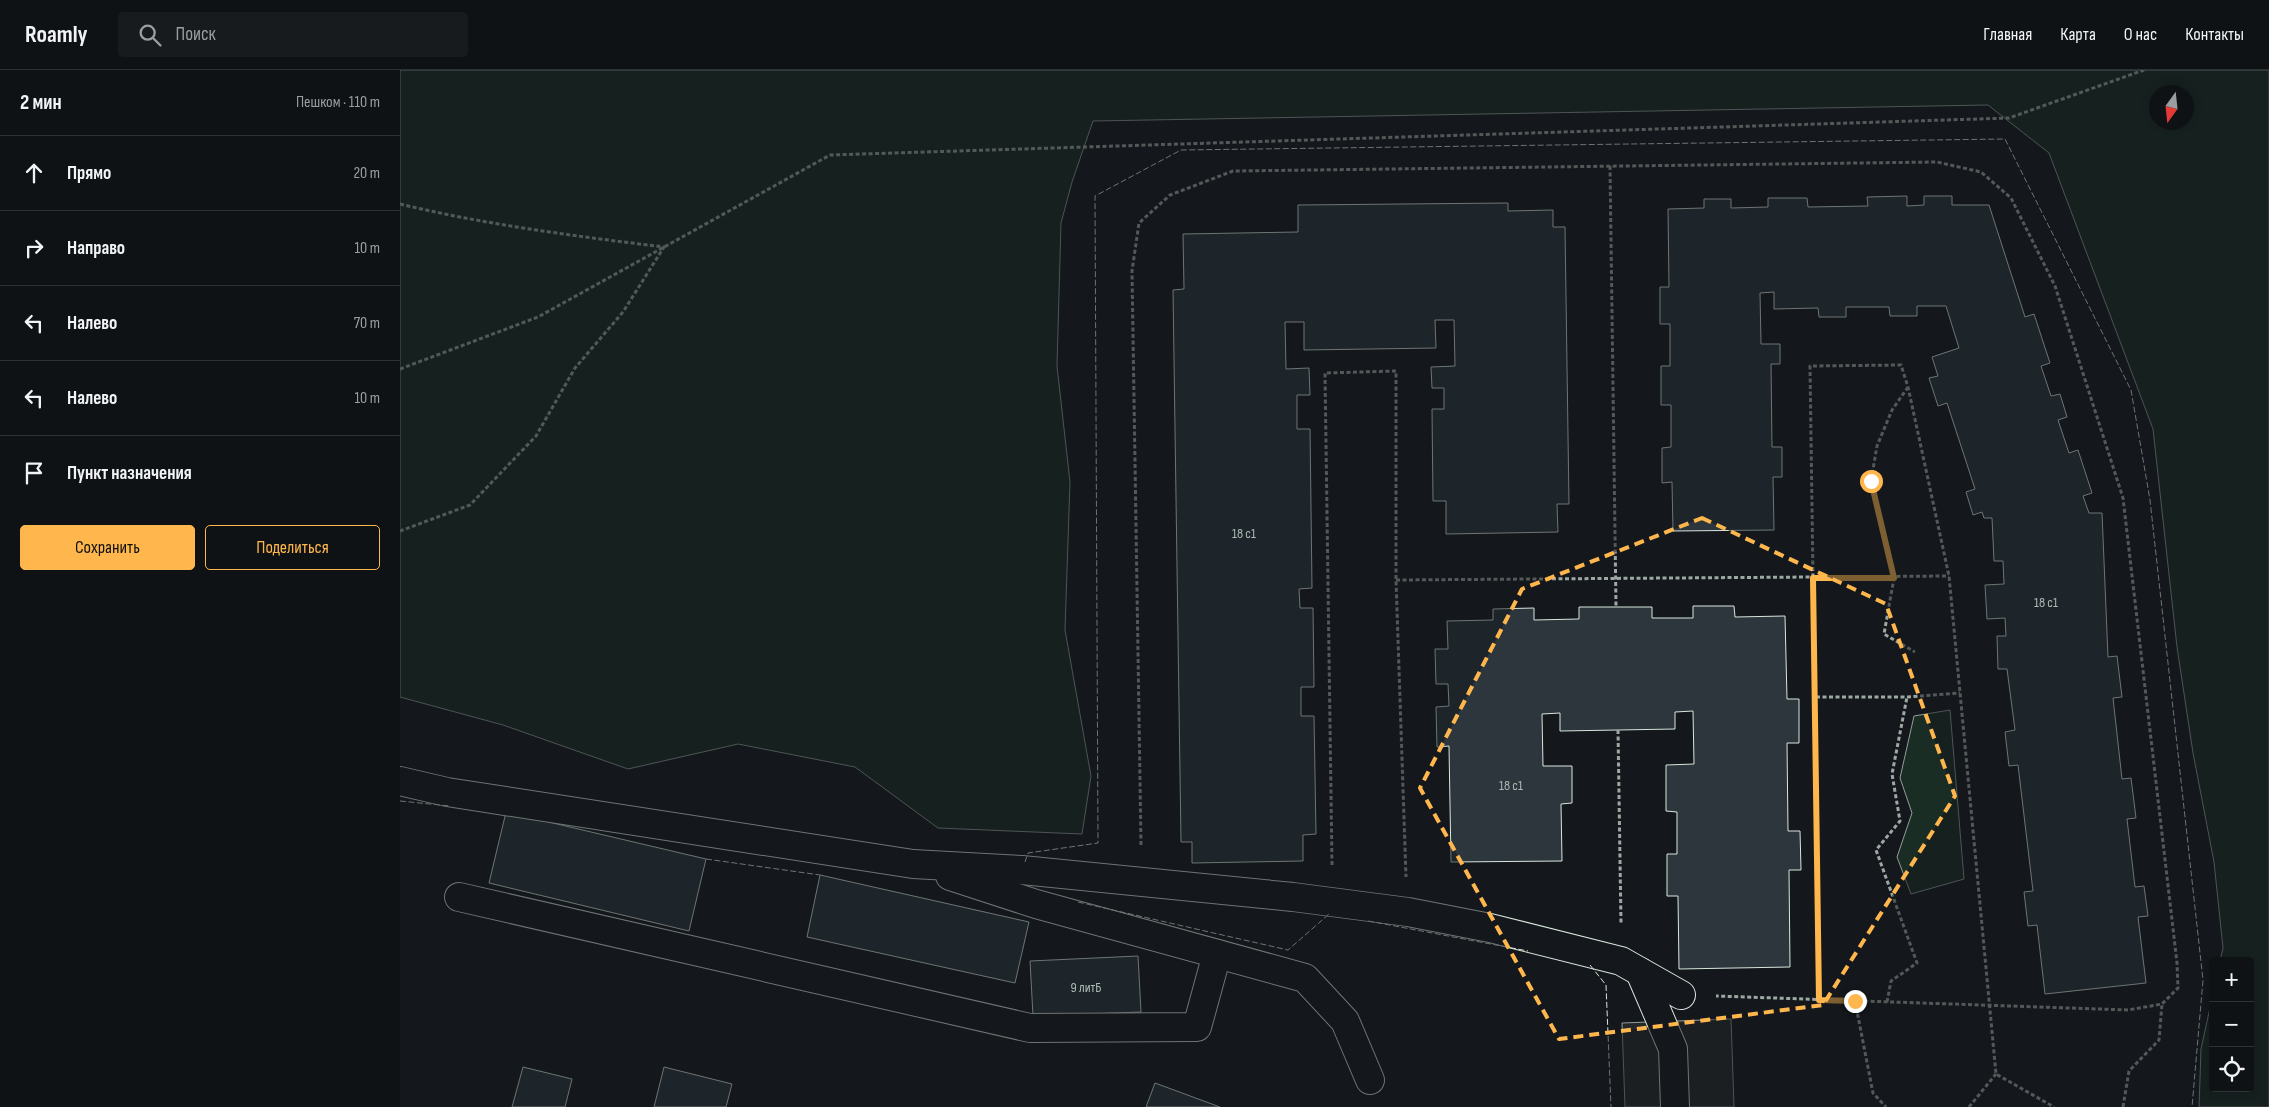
<!DOCTYPE html>
<html lang="ru">
<head>
<meta charset="utf-8">
<style>
	:root { --surface:#0f1215; --page:#181b1e; --text:#f1f3f6; --muted:#9b9ea0; --line:#2f3234; --accent:#ffb74d }
	body { margin:0; font-family:"Sofia Sans Condensed",sans-serif; background:var(--page); color:var(--text) }
	.controls { position:absolute; right:15px; bottom:15px; display:grid; overflow:hidden; border-radius:5px; box-shadow:0 2px 8px #0003 }
	.controls button { width:45px; height:45px; display:grid; place-items:center; padding:0; border:0; border-bottom:1px solid var(--line); background:var(--surface); color:var(--text); font:25px sans-serif }
	.compass { position:absolute; left:1749px; top:15px; width:45px; height:45px; border-radius:50%; background:var(--surface); box-shadow:0 2px 8px #0003; rotate:195deg }
	.stop { position:absolute; width:15px; height:15px; margin:-11px; border:4px solid #ffb74d; border-radius:50%; background:#fff }
	.stop.end { background:#ffb74d; border-color:#fff; box-shadow:0 1px 5px #0008 }
	.list { margin:0; padding:0; list-style:none }
	h2 { display:flex; justify-content:space-between; align-items:center; height:65px; margin:0; padding:0 20px; font-size:21px }
	h2 small { font-size:16px; font-weight:400; color:var(--muted) }
	.list li { display:grid; grid-template-columns:32px 1fr auto; gap:15px; align-items:center; box-sizing:border-box; height:75px; padding:0 20px; border-top:1px solid var(--line) }
	.list b { display:block; font-size:19px; white-space:nowrap }
	.list em { font-size:16px; font-style:normal; color:var(--muted) }
	.actions { display:flex; gap:10px; padding:15px 20px }
	.actions a { flex:1; padding:11px 0; border:1px solid var(--accent); border-radius:5px; text-align:center; font-size:18px; color:var(--accent) }
	.actions .main { background:var(--accent); color:#111 }
	.icon { flex:none; width:28px; height:28px; fill:none; stroke:currentColor; stroke-width:2; stroke-linecap:round; stroke-linejoin:round }
	.map { position:relative; flex:none; width:1869px; height:1037px; overflow:hidden }
	header { display:flex; align-items:center; gap:30px; box-sizing:border-box; height:70px; padding:0 25px; background:var(--surface); border-bottom:1px solid var(--line) }
	header strong { font-size:24px }
	nav { display:flex; gap:28px; margin-inline-start:auto; font-size:18px }
	.search { width:350px; height:45px; background:var(--page); display:flex; align-items:center; gap:12px; box-sizing:border-box; padding:0 18px; border-radius:5px; color:var(--muted); font-size:19px }
	main { display:flex }
	aside { flex:1; background:var(--surface) }
	.map>svg:first-child { display:block }
	.green { fill:#1a2d24; stroke:#939e99; fill-rule:evenodd }
	.parking { fill:#24282b; stroke:#939e99 }
	.building { fill:#2c363c; stroke:#d8e6dc }
	.lines { fill:none; stroke-linecap:round; stroke-linejoin:round }
	.minor-casing { stroke:#d8e6dc; stroke-width:30 }
	.path { stroke:#9da8a2; stroke-width:3; stroke-dasharray:4 2.5; stroke-linecap:butt }
	.minor { stroke:#14181c; stroke-width:28 }
	.fence { stroke:#d8e6dc; stroke-width:1; stroke-dasharray:6 2.5; stroke-linecap:butt }
	.route { stroke:#ffb74d; stroke-width:6 }
	.marked { fill:none; stroke:#ffb74d; stroke-width:4; stroke-dasharray:10 6; stroke-linejoin:round }
	.labels { text-anchor:middle; stroke-width:4; stroke-linejoin:round; paint-order:stroke }
	.number-label { font-size:14px; fill:#adbab4 }
</style>
</head>
<body>
<header>
<strong>Roamly</strong>
<div class="search"><svg class="icon" aria-label="search" viewBox="0 0 24 24"><circle cx="10" cy="10" r="6"/><path d="M15 15l6 6"/></svg>Поиск</div>
<nav><a>Главная</a><a>Карта</a><a>О нас</a><a>Контакты</a></nav>
</header>
<main>
<aside>
<h2>2 мин<small>Пешком · 110 m</small></h2>
<ul class="list">
<li><svg class="icon" aria-label="ahead" viewBox="0 0 24 24"><path d="M12 20V5M6 11l6-6 6 6"/></svg><div><b>Прямо</b></div><em>20 m</em></li>
<li><svg class="icon" aria-label="right" viewBox="0 0 24 24"><path d="M7 20v-9h11M14 6l5 5-5 5"/></svg><div><b>Направо</b></div><em>10 m</em></li>
<li><svg class="icon" aria-label="left" viewBox="0 0 24 24"><path d="M17 20v-9H6M10 6l-5 5 5 5"/></svg><div><b>Налево</b></div><em>70 m</em></li>
<li><svg class="icon" aria-label="left" viewBox="0 0 24 24"><path d="M17 20v-9H6M10 6l-5 5 5 5"/></svg><div><b>Налево</b></div><em>10 m</em></li>
<li><svg class="icon" aria-label="arrive" viewBox="0 0 24 24"><path d="M6 21V4h12l-3 4 3 4H6"/></svg><div><b>Пункт назначения</b></div></li>
</ul>
<div class="actions"><a class="main">Сохранить</a><a>Поделиться</a></div>
</aside>
<div class="map">
<svg width="1869" height="1037" viewBox="0 0 1869 1037">
	<rect width="100%" height="100%" fill="#14181c"/>
	<!-- green -->
	<g class="green">
		<path d="M0,0H1869V1037H1799L1801,979L1813,924V1018H1850V891H1820L1823,878L1814,792L1793,683L1777,577L1753,359L1649,83L1588,35L693,51L672,112L661,153L657,296L670,412L665,560L691,706L682,764L538,758L455,697L338,674L228,699L103,655L0,627ZM1756,22H1786V52H1756Z"/>
		<path d="M1550,640L1564,809L1511,824L1497,787L1512,743L1500,708L1514,646Z"/>
	</g>
	<!-- parking -->
	<path class="parking" d="M1331,949L1334,1037H1225L1222,953Z"/>
	<!-- building -->
	<g class="building">
		<path d="M1507,126V136L1524,135V126H1552V135H1589L1625,247L1634,244L1650,293L1641,296L1651,326L1660,324L1667,347L1658,350L1669,383L1678,380L1692,423L1683,426L1689,443H1702L1708,587L1717,586L1722,627L1713,628L1722,709L1731,708L1736,748L1727,749L1735,817L1744,816L1748,846L1738,847L1746,913L1645,924L1637,855L1628,856L1624,822L1633,821L1618,695L1609,696L1605,662L1615,660L1607,599H1598L1597,566H1606L1605,548L1587,549L1585,515L1604,514L1603,491H1594L1592,448H1584L1582,442L1573,445L1566,422L1575,419L1547,333L1538,336L1529,308L1538,306L1532,287L1559,278L1546,236H1517V246H1490L1489,237H1446V247H1419L1418,238L1374,239V222L1360,223L1361,274H1380V294H1371L1372,377H1382V407H1373L1374,460L1273,461L1272,412L1262,413V378L1271,377V335H1261V296H1270V254H1260V217H1269L1268,139L1304,138V129H1331V138L1368,137V128H1407L1408,137L1468,136L1467,127Z"/>
		<path d="M1108,133V141L1153,140V157H1165L1169,434H1157L1158,462L1046,464V431H1033L1032,339H1044V318H1032L1031,297L1055,296L1054,250H1035L1036,278L904,280V252H885L886,299L909,298L910,325H897V359H910L912,518L899,519L900,538H913L914,617H901V646H914L916,764L903,765V791L792,793V772H781L773,220L784,219L783,164L898,162V135Z"/>
		<path d="M1293,536H1334L1335,547L1385,546L1387,629H1399V673H1387L1388,761H1400L1401,800H1389L1390,897L1279,899L1278,826H1267V784H1277V742L1266,741V695L1294,694L1293,641L1275,642V659L1218,660L1160,661V643L1142,644L1143,696H1172V733L1161,734L1162,791L1051,792L1049,676L1037,677L1036,637L1049,636L1048,614H1036L1035,579H1048L1047,551L1093,550V539L1134,538V550L1179,549V537H1252V548H1293Z"/>
		<path d="M106,742L306,789L289,861L89,813Z"/>
		<path d="M420,805L629,852L615,913L407,867Z"/>
		<path d="M738,886L741,942L633,946L630,891Z"/>
		<path d="M123,997L172,1009L165,1037H112Z"/>
		<path d="M264,997L332,1014L326,1037H254Z"/>
		<path d="M755,1013L820,1037H746Z"/>
	</g>
	<g class="lines">
		<!-- minor casing -->
		<g class="minor-casing">
			<g id="minor">
				<path d="M0,711L47,722L513,794L622,800L893,827L1008,842L1090,858L1221,891L1281,925"/>
				<path d="M550,806L636,834L905,908L945,951L970,1010"/>
				<path d="M59,827L630,958L797,957L817,884"/>
				<path d="M1240,902L1273,979L1275,1037"/>
			</g>
		</g>
		<!-- path -->
		<g class="path">
			<path d="M1210,96L1216,537"/>
			<path d="M0,134C87,155 175,166 264,177L223,242L175,298L136,366L70,435L0,461"/>
			<path d="M0,299L138,247L430,85L1609,48L1744,0"/>
			<path d="M1508,317L1492,340L1477,376L1471,411L1494,508L1484,564L1515,582"/>
			<path d="M996,510L1549,506"/>
			<path d="M1416,627H1507L1560,623"/>
			<path d="M1218,660L1221,854"/>
			<path d="M741,775L732,201L739,153L770,125L833,101L1537,92L1581,102L1611,128L1655,216L1723,428L1777,893L1778,918L1762,934L1728,940L1316,926"/>
			<path d="M932,795L925,303L996,301V510L1006,807"/>
			<path d="M1419,930L1410,296L1501,295L1508,317L1549,506L1596,1004L1654,1037"/>
			<path d="M1455,931L1473,1023L1486,1037"/>
			<path d="M1487,932L1491,911L1517,893L1476,780L1500,751L1492,704L1507,627"/>
			<path d="M1569,1037L1596,1004"/>
			<path d="M1723,1037L1729,1001L1759,970L1762,934"/>
		</g>
		<!-- minor -->
		<use href="#minor" class="minor"/>
		<!-- fence -->
		<g class="fence">
			<path d="M0,731L50,736"/>
			<path d="M306,789L420,805"/>
			<path d="M625,792L628,783L698,773L695,126L781,80L1605,69L1731,320L1750,430L1803,910L1792,1037"/>
			<path d="M678,832L888,880L929,844"/>
			<path d="M968,851L1128,881"/>
			<path d="M1190,895L1206,915L1211,1037"/>
		</g>
	</g>
	<g class="lines">
		<!-- route -->
		<path class="route" d="M1455,931L1419,930L1413,508H1494L1471,411"/>
	</g>
	<!-- marked area -->
	<path d="M0 0H1869V1037H0ZM1302,448L1486,534L1555,726L1423,935L1159,969L1020,718L1122,519Z" fill="#14181c" fill-opacity=".55" fill-rule="evenodd"/>
	<path class="marked" d="M1302,448L1486,534L1555,726L1423,935L1159,969L1020,718L1122,519Z"/>
	<g class="labels">
		<!-- number labels -->
		<g class="number-label">
			<text x="844" y="468">18 с1</text>
			<text x="1646" y="537">18 с1</text>
			<text x="1111" y="720">18 с1</text>
			<text x="686" y="922">9 литБ</text>
		</g>
	</g>
</svg>
<div class="controls">
<button>+</button>
<button>−</button>
<button><svg class="icon" aria-label="locate" viewBox="0 0 24 24"><circle cx="12" cy="12" r="6"/><path d="M12 2v4M12 18v4M2 12h4M18 12h4"/></svg></button>
</div>
<svg class="compass" viewBox="-18 -18 36 36"><path d="M0-13l5 13h-10z" fill="#e53935"/><path d="M0 13l5-13h-10z" fill="#9b9ea0"/></svg>
<div class="stop" style="left:1471px;top:411px"></div>
<div class="stop end" style="left:1455px;top:931px"></div>
</div>
</main>
</body>
</html>
